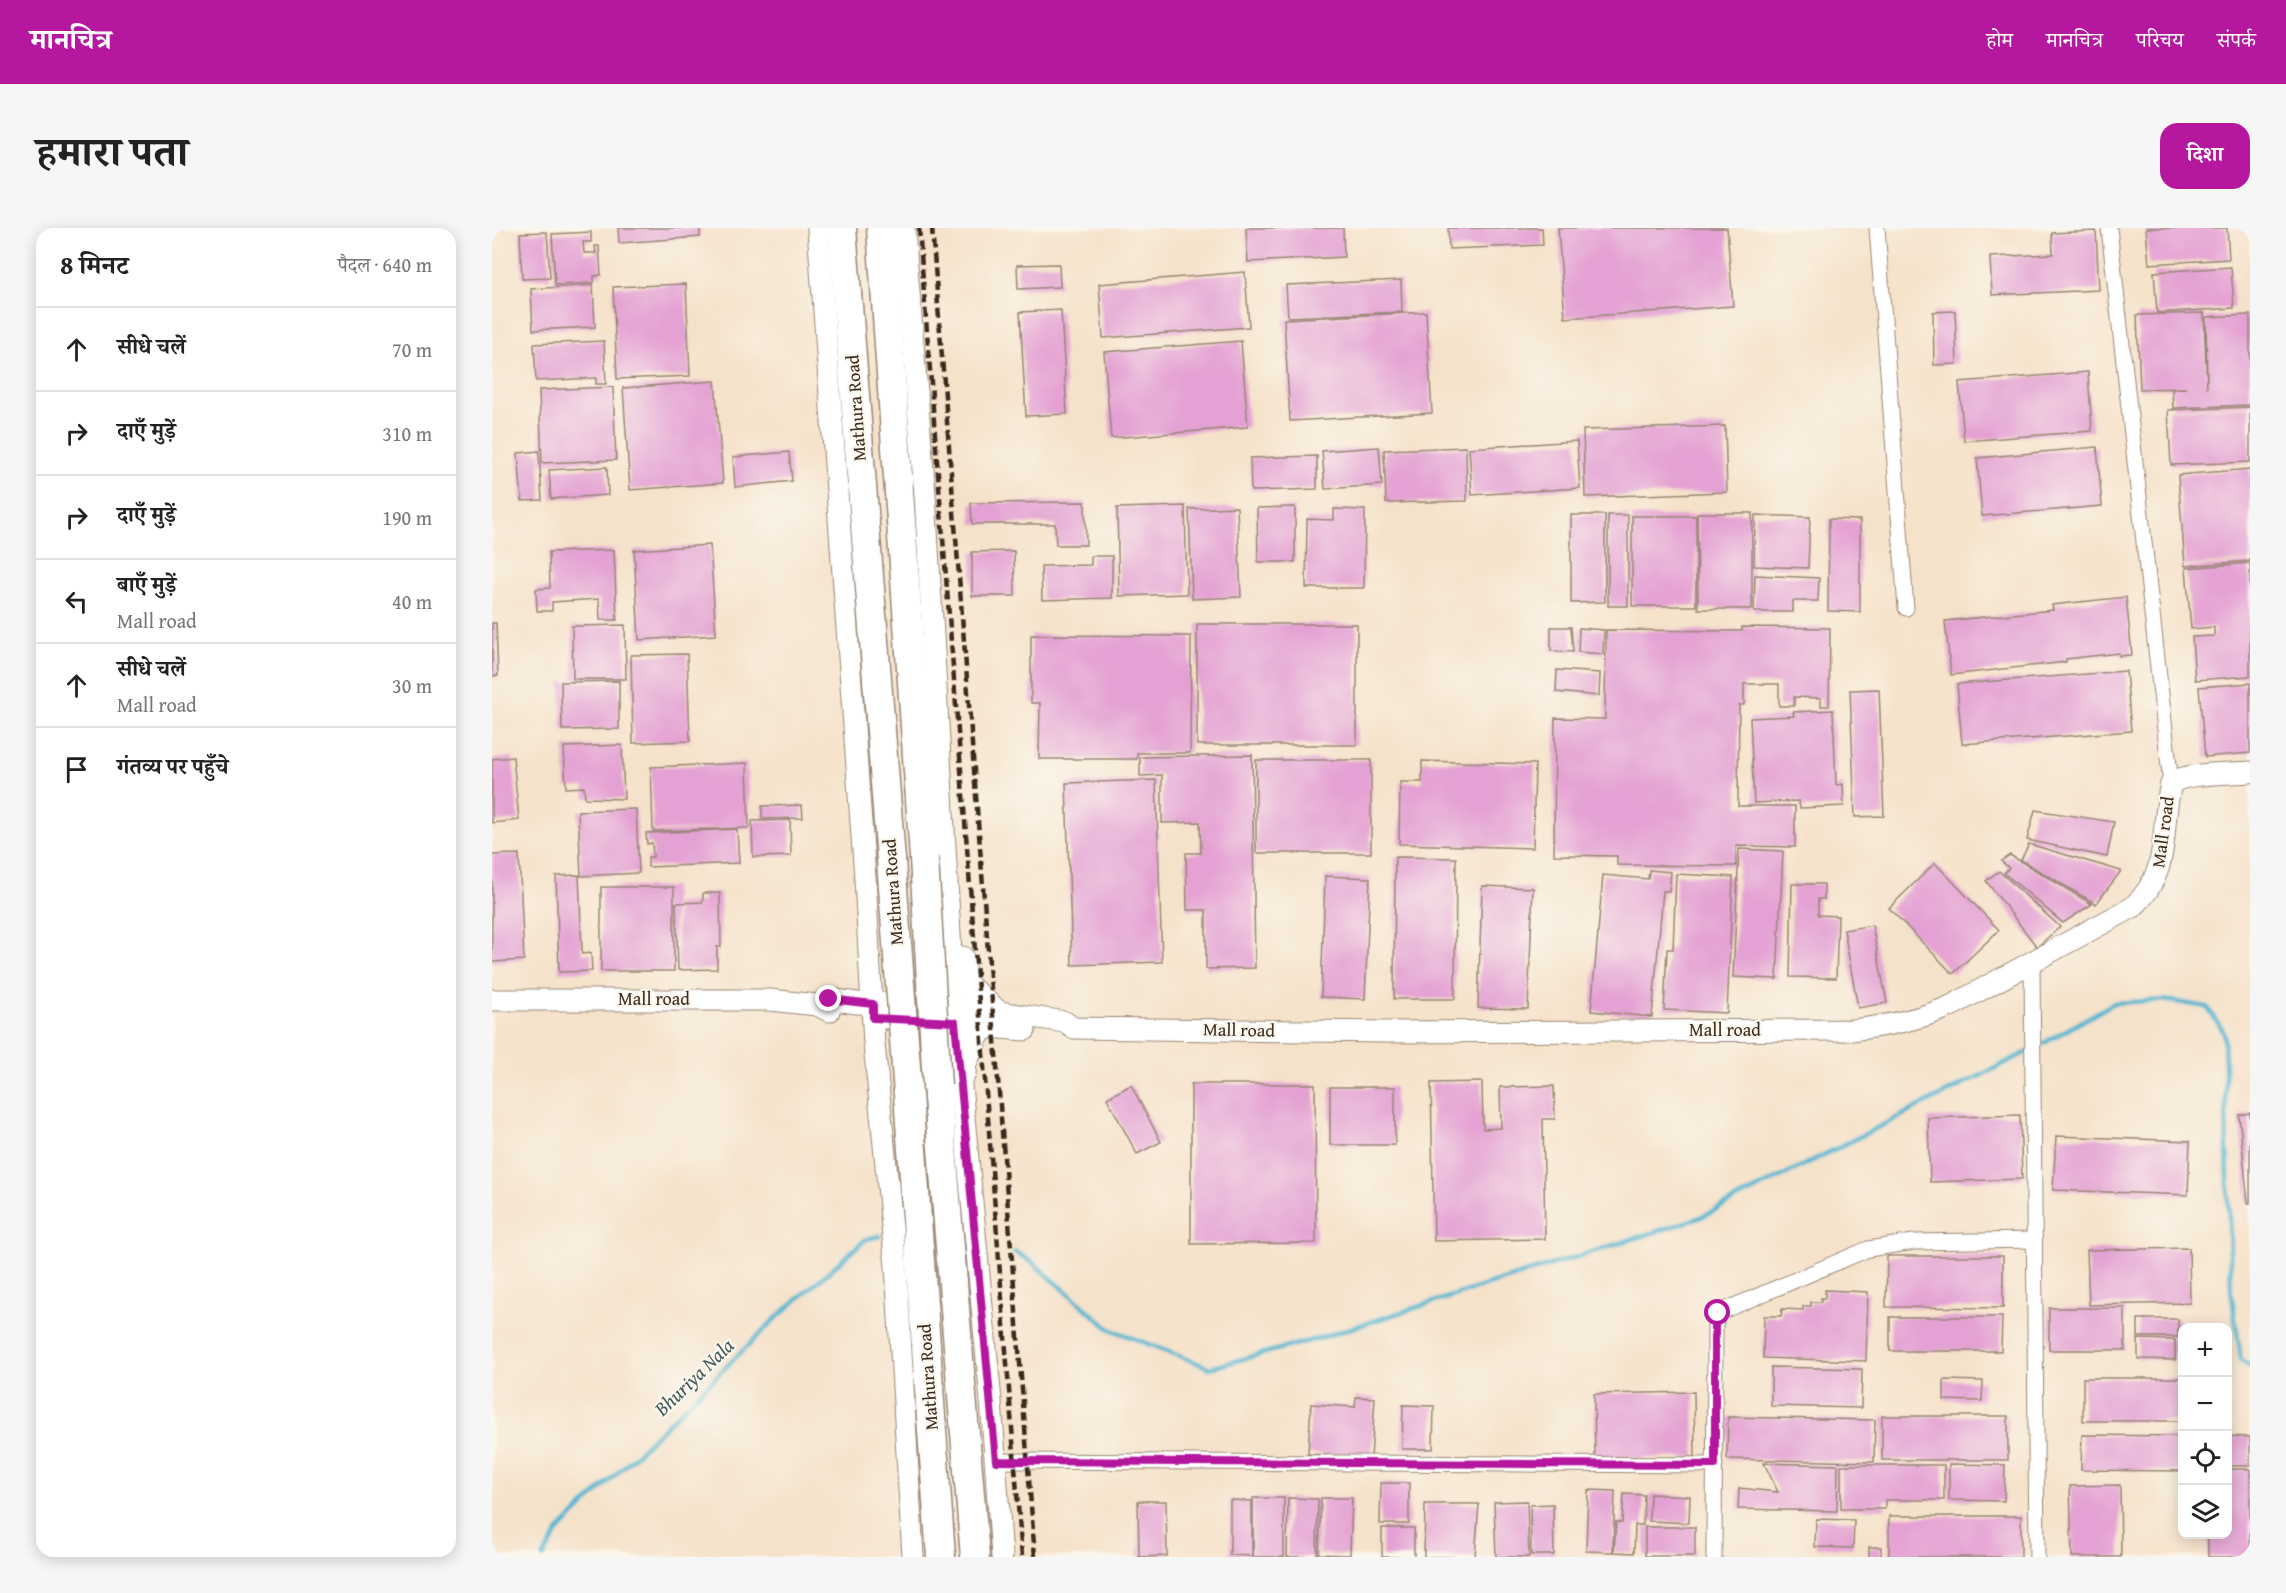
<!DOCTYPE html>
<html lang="hi">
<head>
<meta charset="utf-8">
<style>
	:root { --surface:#fff; --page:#f6f6f6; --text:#222; --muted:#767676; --line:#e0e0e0; --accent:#b5179e }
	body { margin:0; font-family:"Gentium Book Plus","Noto Serif Devanagari",serif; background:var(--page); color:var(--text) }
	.controls { position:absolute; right:18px; bottom:18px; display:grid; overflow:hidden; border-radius:12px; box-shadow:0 3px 15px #0003 }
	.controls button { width:54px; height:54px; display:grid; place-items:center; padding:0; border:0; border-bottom:2px solid var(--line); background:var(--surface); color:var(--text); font:30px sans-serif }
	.stop { position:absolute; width:18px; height:18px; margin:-14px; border:4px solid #b5179e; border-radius:50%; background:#fff }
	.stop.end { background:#b5179e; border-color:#fff; box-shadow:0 2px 6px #0008 }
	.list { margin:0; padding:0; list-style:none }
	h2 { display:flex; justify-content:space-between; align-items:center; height:78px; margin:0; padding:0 24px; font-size:26px }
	h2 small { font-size:20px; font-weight:400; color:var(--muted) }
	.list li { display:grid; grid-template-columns:39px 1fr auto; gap:18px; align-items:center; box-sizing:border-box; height:84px; padding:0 24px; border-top:2px solid var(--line) }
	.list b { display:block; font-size:22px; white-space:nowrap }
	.list p { margin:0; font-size:20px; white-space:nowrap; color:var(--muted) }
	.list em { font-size:20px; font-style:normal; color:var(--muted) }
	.icon { flex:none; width:33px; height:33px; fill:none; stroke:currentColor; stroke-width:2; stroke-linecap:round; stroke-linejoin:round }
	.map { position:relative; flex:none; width:1758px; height:1329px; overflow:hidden; border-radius:18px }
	header { display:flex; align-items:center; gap:36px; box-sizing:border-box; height:84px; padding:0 30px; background:var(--accent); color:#fff }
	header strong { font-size:28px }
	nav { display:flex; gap:33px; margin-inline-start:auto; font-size:21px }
	.intro { display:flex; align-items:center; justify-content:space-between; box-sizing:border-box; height:144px; padding:0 36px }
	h1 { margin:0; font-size:42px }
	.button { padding:15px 27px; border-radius:18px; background:var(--accent); color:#fff; font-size:21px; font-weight:700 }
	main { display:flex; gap:36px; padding:0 36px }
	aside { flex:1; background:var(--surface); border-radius:18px; box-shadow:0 3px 15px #0003 }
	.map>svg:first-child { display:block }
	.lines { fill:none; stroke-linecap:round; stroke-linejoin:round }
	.stream { stroke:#52b5d0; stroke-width:4.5 }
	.building { fill:#e4a1d3 }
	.street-casing { stroke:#988674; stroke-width:17 }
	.secondary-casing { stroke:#988674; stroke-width:23 }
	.highway-casing { stroke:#988674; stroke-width:31 }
	.street { stroke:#fff; stroke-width:15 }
	.secondary { stroke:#fff; stroke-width:21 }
	.highway { stroke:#fff; stroke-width:28 }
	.rail { stroke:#3b2a1e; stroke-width:4.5; stroke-dasharray:9 4.5; stroke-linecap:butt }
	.highway-bridge-casing { stroke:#988674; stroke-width:31; stroke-linecap:butt }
	.highway-bridge { stroke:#fff; stroke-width:28 }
	.route { stroke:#b5179e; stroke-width:8 }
	.labels { text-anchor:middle; stroke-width:4.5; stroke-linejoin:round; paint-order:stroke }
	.street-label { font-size:18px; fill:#3b2a1e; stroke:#fbf7ec }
	.water-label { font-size:20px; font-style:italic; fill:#435b5c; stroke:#fbf7ec }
</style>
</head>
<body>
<header>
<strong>मानचित्र</strong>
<nav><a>होम</a><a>मानचित्र</a><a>परिचय</a><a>संपर्क</a></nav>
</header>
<div class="intro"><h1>हमारा पता</h1><a class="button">दिशा</a></div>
<main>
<aside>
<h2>8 मिनट<small>पैदल · 640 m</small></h2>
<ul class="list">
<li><svg class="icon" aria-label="ahead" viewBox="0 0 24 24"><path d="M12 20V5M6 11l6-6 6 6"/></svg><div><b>सीधे चलें</b></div><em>70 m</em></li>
<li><svg class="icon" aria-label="right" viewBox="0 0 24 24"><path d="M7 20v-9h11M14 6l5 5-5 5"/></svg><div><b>दाएँ मुड़ें</b></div><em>310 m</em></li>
<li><svg class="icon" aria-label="right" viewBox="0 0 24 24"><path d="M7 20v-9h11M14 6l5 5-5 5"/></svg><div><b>दाएँ मुड़ें</b></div><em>190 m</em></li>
<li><svg class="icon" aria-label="left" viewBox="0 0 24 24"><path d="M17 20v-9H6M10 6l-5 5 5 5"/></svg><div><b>बाएँ मुड़ें</b><p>Mall road</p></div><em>40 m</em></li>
<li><svg class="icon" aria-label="ahead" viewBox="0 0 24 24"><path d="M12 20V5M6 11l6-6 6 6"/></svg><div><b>सीधे चलें</b><p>Mall road</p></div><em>30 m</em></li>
<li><svg class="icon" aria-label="arrive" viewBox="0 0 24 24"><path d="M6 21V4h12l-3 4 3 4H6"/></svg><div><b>गंतव्य पर पहुँचे</b></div></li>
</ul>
</aside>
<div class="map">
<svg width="1758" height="1329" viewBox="0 0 1758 1329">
	<rect width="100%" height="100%" fill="#fbf7ec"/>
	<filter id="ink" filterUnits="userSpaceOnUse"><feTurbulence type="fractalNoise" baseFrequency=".0167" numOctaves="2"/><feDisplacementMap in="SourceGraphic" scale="12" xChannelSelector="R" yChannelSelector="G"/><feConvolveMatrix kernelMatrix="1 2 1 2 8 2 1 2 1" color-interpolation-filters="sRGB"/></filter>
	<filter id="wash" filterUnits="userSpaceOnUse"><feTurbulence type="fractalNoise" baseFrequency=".008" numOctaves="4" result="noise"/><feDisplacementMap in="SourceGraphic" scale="24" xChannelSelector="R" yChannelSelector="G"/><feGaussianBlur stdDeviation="1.35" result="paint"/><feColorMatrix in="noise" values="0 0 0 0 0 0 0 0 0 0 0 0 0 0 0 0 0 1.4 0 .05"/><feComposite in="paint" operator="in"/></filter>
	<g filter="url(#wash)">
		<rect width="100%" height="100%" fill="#f5e2ca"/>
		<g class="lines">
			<!-- stream -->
			<g class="stream">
				<path d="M523,1024L541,1035L618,1101L718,1140L828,1110L1207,990L1543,820L1622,775L1672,772L1715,779L1732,804L1739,1063L1749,1131L1758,1139"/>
				<path d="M51,1329L68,1301L282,1092L374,1011L388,1008"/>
			</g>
		</g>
		<g id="blocks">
			<!-- building -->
			<g class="building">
				<path d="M126,0H208V9L127,15Z"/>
				<path d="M754,0H851L852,29L756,34Z"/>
				<path d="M956,0H1050L1051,17L957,21Z"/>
				<path d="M1066,0H1235L1241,78L1073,90Z"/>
				<path d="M1654,0H1735L1737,31L1657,36Z"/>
				<path d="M1604,3L1607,62L1500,67L1498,29L1561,26L1560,5Z"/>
				<path d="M55,4L58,50L30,51L28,5Z"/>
				<path d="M99,4V14H91L92,25H104L103,18H107L109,47L102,48V55L63,57L60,6Z"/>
				<path d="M567,36L568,59L526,61L525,37Z"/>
				<path d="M1739,39L1742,80L1665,85L1662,44Z"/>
				<path d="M753,44L757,99L611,110L607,56Z"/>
				<path d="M909,52L910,84L796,89L794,57Z"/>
				<path d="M194,56L198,148L125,151L121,59Z"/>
				<path d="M101,57L103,99L41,102L39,61Z"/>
				<path d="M569,82L575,186L534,188L528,84Z"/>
				<path d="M1463,83L1465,136L1442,137L1441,84Z"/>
				<path d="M934,84L940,185L798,193L792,91Z"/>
				<path d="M1712,85L1715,160L1714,89L1758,87V177L1681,180L1680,161L1694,160L1648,161L1645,87Z"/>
				<path d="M112,113L114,156H104V150L44,153L42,116Z"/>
				<path d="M749,113L756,199L619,210L612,124Z"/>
				<path d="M1596,144L1600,203L1472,213L1467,154Z"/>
				<path d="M223,153L231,255L138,262L131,160Z"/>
				<path d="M121,159L124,232L50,235L47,162Z"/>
				<path d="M1758,179V234L1679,237L1676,182Z"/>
				<path d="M1233,198L1235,264L1093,269L1091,202Z"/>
				<path d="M1085,213L1088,260L980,267L977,220Z"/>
				<path d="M887,219L890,257L833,261L830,223Z"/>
				<path d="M974,219L975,273L894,275L892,222Z"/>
				<path d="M1605,219L1610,278L1490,288L1485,230Z"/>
				<path d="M47,223L50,272L30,273L26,225Z"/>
				<path d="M297,224L300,253L243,259L241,229Z"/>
				<path d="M825,228V261L759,263L758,230Z"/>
				<path d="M115,239L116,267L59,271L57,242Z"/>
				<path d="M1758,241V333L1693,338L1686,247Z"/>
				<path d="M593,274L594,317H564L563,296H480L479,275Z"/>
				<path d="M693,278L695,366L627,368L625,280Z"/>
				<path d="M745,279L749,369L700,371L697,281Z"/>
				<path d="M803,279V334H766L765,280Z"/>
				<path d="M842,281L873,282L872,360H814L815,291L842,292Z"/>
				<path d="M1205,285H1260V381H1206Z"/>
				<path d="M1079,287H1113V374L1079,375Z"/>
				<rect x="1116" y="287" width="20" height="91"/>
				<path d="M1263,287L1318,289L1316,340L1262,338Z"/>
				<rect x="1140" y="288" width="64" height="90"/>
				<path d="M1337,291L1368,292V384L1336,383Z"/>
				<path d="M218,317L224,407L147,412L142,322Z"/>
				<path d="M122,322L125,392H108L107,371L60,374V383H45L44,361L58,360L57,324Z"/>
				<path d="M522,323L523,368H480V324Z"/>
				<path d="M599,328H620V370L550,372L549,338L599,337Z"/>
				<path d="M1758,335V448L1703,452L1700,409L1722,408V399L1699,401L1694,340Z"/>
				<path d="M1263,347L1327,350L1326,373H1301V384H1262Z"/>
				<path d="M1634,369L1640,427L1627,428V425L1574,431V434L1459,447L1453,393L1561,382L1560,377Z"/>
				<path d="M0,395H4L6,448H0Z"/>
				<rect x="705" y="396" width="160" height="121"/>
				<path d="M133,397L134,451H81L80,398Z"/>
				<path d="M1059,399H1079L1081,424L1059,423Z"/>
				<path d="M1250,399L1338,400L1337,478H1329V470L1302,469V478H1287V456H1252V477H1247L1246,578H1303V619L1244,618V638L1125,637V628L1062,627L1063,490L1113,491L1114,402L1250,403Z"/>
				<path d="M1087,400L1112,402L1111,426L1086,424Z"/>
				<path d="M539,407L699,408L698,525H645V531H547L548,475H539Z"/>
				<path d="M195,426L198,513L141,515L139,427Z"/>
				<path d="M1065,442L1108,445L1107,468L1064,464Z"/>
				<path d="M1634,443L1639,503L1470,516L1465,456Z"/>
				<path d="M127,453V501L70,502L69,454Z"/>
				<path d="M1758,455V525L1713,529L1707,459Z"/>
				<path d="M1387,461L1392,588L1363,589L1358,462Z"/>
				<path d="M1341,482L1344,557L1351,556L1352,578L1308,580L1307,573L1262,575L1258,490L1302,488L1301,484Z"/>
				<path d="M130,517L132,571L93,570L92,559L74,560L72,519Z"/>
				<path d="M760,527L763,740L714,741V682H695L694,625H709L708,594L670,595V547L648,548V529Z"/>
				<path d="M21,529L27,592L0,595V531Z"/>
				<rect x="764" y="532" width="115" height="93"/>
				<path d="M930,533L1043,536L1041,620L907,616L908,554H930Z"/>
				<path d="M255,535L257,600L161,603L159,539Z"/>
				<path d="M664,552L670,734L580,737L574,555Z"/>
				<path d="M310,577L311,590L270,591V578Z"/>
				<path d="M144,581L147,645L89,648L86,583Z"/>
				<path d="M1543,582L1622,594L1615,629L1535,612Z"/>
				<path d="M298,592L299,628L261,629L260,593Z"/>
				<path d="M245,601L247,635L156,639V629H161L160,615L155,616L154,605Z"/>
				<path d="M1537,616L1629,643L1604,676L1529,632Z"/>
				<path d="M1247,621L1291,623L1285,751L1241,749Z"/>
				<path d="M27,626L32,732L0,734V627Z"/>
				<path d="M1518,627L1600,676L1571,695L1512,645L1517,640L1509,633Z"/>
				<path d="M903,629L964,630L963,771H902Z"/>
				<path d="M1443,635L1507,702L1461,746L1397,680Z"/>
				<path d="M1157,642L1179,644L1177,663H1171L1160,789L1099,783L1111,647L1156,651Z"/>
				<path d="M1507,643L1568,699L1545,719L1494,653Z"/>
				<path d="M1184,646L1241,649L1235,785L1172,782L1175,721H1181Z"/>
				<path d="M87,647L90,726L99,725L100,743L67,744L64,648Z"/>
				<path d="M833,648L878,650L873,771L829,769Z"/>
				<path d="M1300,656H1332V671H1326V687L1346,688L1344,750L1298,749Z"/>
				<path d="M990,658L1041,660L1036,781L986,780Z"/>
				<rect x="109" y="659" width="73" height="84"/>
				<path d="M211,665H228L229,719H225V741L186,742L184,675L211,674Z"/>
				<path d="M1380,697L1395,775L1366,780L1352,702Z"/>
				<path d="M990,854L991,901L1009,900L1008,859L1062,858L1063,891H1051L1053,1011L942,1013L939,855Z"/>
				<path d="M699,856H823L824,1015L699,1016Z"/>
				<path d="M639,857L669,914L645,926L615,870Z"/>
				<rect x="838" y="859" width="65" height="58"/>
				<path d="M1758,885V975H1756L1747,887Z"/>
				<path d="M1528,887L1530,951L1438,954L1436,890Z"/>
				<path d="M1564,908L1698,913L1696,967L1561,962Z"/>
				<path d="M1697,1020L1698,1075L1597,1077L1595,1022Z"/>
				<path d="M1395,1028H1511V1080L1394,1079Z"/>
				<path d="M1333,1062L1376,1064L1374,1133L1271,1130L1272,1088H1289L1290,1081L1311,1082V1078H1319V1074H1329V1070H1333Z"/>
				<rect x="1557" y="1080" width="76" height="42"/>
				<path d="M1398,1089H1510L1509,1123H1398Z"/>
				<rect x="1646" y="1091" width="40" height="18"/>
				<path d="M1646,1111L1683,1112V1132L1646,1131Z"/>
				<path d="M1279,1139L1370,1141L1369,1180L1279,1178Z"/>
				<rect x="1591" y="1150" width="99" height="43"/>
				<path d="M1452,1152L1491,1153L1490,1173L1452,1172Z"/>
				<path d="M1202,1164L1203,1229L1103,1231L1102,1166Z"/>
				<path d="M864,1169L883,1170L879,1230L816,1226L819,1176L863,1179Z"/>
				<path d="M911,1177L942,1178L941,1221H910Z"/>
				<rect x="1390" y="1188" width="126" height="44"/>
				<path d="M1236,1189L1383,1192L1382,1234L1235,1231Z"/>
				<path d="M1590,1207L1690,1208V1243L1589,1242Z"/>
				<path d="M1736,1208L1758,1209V1238H1736Z"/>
				<path d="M1272,1235L1346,1237L1345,1283L1246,1281L1247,1260L1286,1264Z"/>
				<path d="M1457,1236L1513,1237L1512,1273L1457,1272Z"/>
				<path d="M1349,1237H1452V1272H1393V1281H1349Z"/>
				<path d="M1736,1241H1758V1329H1716V1306H1736Z"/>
				<path d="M889,1255H917V1296H888Z"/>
				<path d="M1628,1257L1629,1329H1580L1578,1258Z"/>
				<path d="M1096,1262L1123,1263L1121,1324L1094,1323Z"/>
				<path d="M1132,1266L1152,1267L1151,1297H1143L1142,1325L1122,1324L1124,1294L1130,1295Z"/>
				<path d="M1158,1266L1198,1268L1197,1295L1157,1293Z"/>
				<rect x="761" y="1270" width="31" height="59"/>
				<path d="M796,1270L826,1271L825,1329H795Z"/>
				<path d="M829,1270H860L858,1327L827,1326Z"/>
				<path d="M738,1272L760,1273V1328L738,1327Z"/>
				<path d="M646,1273H674L675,1328L647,1329Z"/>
				<path d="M1035,1273L1037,1329H1004L1002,1274Z"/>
				<path d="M933,1276H987L983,1329H932Z"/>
				<path d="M1061,1276L1062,1327H1039L1038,1277Z"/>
				<rect x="1397" y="1288" width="132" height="41"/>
				<path d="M1324,1291L1362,1292L1361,1320L1323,1319Z"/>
				<rect x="1153" y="1299" width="50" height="29"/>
				<rect x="890" y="1300" width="32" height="29"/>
				<rect x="1377" y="1319" width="12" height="10"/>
			</g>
		</g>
	</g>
	<g filter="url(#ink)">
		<use href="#blocks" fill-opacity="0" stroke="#988674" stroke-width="1.5"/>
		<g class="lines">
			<!-- street casing -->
			<g class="street-casing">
				<g id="street">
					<path d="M1385,0L1414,380"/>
					<path d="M1617,0L1679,556"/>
					<path d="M1540,735L1545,1329"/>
					<path d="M504,1233L1223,1237"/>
					<path d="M1222,1329L1223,1098L1226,1085L1376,1021L1422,1014L1542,1012"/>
				</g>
			</g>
			<!-- secondary casing -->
			<g class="secondary-casing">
				<g id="secondary">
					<path d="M326,0L373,650L382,816L404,1039L421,1329"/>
					<path d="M412,0L433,267L463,794L499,1173L510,1329"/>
					<path d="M471,729L474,755L505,782"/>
					<path d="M0,772H278L325,777L337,783"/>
					<path d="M325,777L337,771L365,775L462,777L573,794L581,800L895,804L1360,802C1395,798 1427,792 1459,778L1641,679C1681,642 1667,603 1679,556C1691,544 1740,546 1758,544"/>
					<path d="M397,791L533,802"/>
					<path d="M473,846L474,835L489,803L502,798"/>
				</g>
			</g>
			<!-- highway casing -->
			<g class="highway-casing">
				<g id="highway">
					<path d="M350,0L399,632"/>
					<path d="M389,0L432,630"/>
					<path d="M445,858L483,1329"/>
					<path d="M423,963L449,1329"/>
				</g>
			</g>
			<!-- street -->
			<use href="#street" class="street"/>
			<!-- secondary -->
			<use href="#secondary" class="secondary"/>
			<!-- highway -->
			<use href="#highway" class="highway"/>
			<!-- rail -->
			<g class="rail">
				<path d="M427,0L530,1329"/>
				<path d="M440,0L543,1329"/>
			</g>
			<!-- highway-bridge casing -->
			<g class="highway-bridge-casing">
				<g id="highway-bridge">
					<path d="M432,630L445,858"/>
					<path d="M399,632L423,963"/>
				</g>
			</g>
			<!-- highway-bridge -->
			<use href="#highway-bridge" class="highway-bridge"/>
		</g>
	</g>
	<g class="lines" filter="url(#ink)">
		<!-- route -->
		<path class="route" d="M337,771L381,776V790L463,794L504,1233L1223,1237V1098L1226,1085"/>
	</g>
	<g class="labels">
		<!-- street labels -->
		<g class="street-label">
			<text transform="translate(364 180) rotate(-94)" y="6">Mathura Road</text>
			<text transform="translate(1671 604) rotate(-82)" y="6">Mall road</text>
			<text transform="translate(401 664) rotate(-94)" y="6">Mathura Road</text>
			<text x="162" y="777">Mall road</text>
			<text transform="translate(747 802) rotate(1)" y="6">Mall road</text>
			<text x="1233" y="808">Mall road</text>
			<text transform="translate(436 1149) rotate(-94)" y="6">Mathura Road</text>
		</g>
		<!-- water labels -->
		<g class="water-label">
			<text transform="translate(202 1149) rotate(-44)" y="7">Bhuriya Nala</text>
		</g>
	</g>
</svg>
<div class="controls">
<button>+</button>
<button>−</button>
<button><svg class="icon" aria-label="locate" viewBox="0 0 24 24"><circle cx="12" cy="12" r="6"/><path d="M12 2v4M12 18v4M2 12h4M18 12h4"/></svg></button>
<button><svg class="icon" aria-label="layers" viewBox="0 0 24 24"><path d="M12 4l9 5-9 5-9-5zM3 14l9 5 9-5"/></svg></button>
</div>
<div class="stop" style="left:1226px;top:1085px"></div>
<div class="stop end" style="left:337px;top:771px"></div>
</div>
</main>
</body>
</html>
